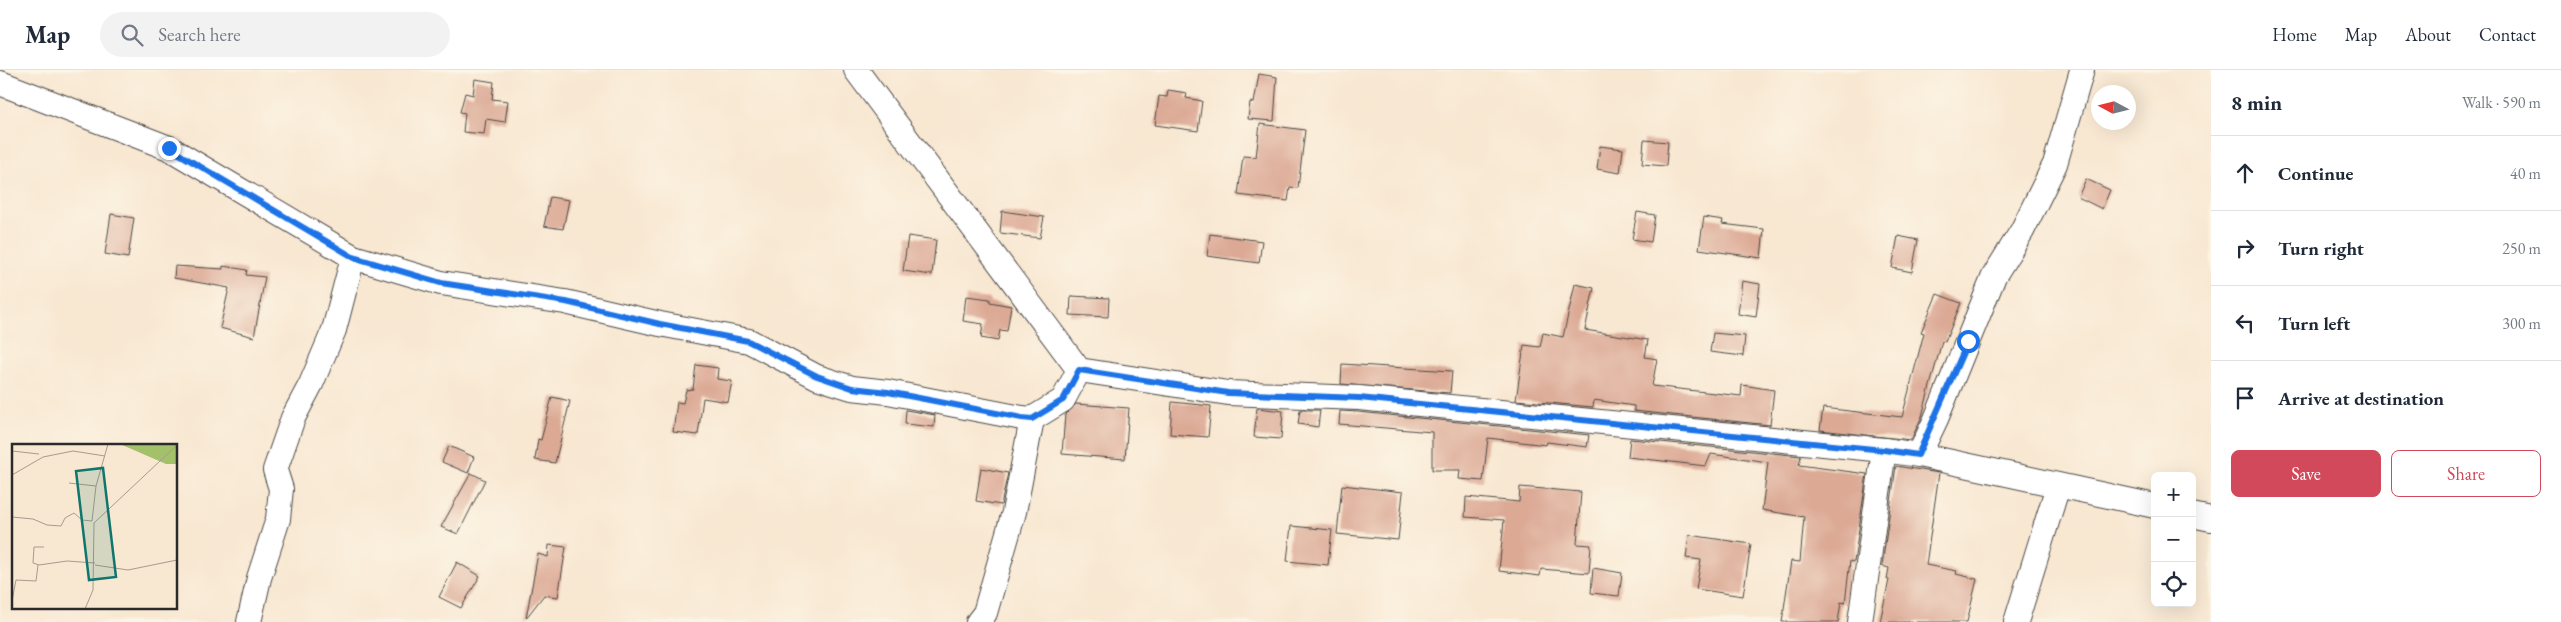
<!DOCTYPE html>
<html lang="en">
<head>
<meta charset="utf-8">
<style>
	:root { --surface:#fff; --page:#f2f2f3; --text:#1f2937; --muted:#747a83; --line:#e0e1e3; --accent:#d1495b }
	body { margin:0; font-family:"EB Garamond",serif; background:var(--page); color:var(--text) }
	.controls { position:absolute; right:15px; bottom:15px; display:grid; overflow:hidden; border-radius:8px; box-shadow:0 5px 20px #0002 }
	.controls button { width:45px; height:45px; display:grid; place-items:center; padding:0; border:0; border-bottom:1px solid var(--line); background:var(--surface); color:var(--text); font:25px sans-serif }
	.compass { position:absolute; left:2091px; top:15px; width:45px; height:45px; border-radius:50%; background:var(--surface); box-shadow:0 5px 20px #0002; rotate:277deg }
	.stop { position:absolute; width:15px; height:15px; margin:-11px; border:4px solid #1a73e8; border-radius:50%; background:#fff }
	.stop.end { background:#1a73e8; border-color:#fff; box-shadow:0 1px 5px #0008 }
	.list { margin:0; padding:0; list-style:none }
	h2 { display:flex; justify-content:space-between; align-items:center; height:65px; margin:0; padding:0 20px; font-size:21px }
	h2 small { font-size:16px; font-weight:400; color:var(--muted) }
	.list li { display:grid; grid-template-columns:32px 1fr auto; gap:15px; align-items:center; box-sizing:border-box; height:75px; padding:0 20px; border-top:1px solid var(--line) }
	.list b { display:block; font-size:19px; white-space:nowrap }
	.list em { font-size:16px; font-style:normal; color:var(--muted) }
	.actions { display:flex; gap:10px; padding:15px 20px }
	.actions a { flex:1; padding:11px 0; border:1px solid var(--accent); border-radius:8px; text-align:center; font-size:18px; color:var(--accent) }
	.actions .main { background:var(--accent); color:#fff }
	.icon { flex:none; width:28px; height:28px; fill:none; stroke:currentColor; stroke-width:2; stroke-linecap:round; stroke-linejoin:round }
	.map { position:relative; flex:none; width:2211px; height:552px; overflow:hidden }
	header { display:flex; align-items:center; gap:30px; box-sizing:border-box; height:70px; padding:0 25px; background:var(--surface); border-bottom:1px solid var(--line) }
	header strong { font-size:24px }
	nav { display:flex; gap:28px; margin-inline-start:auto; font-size:18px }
	.search { width:350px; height:45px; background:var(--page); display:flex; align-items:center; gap:12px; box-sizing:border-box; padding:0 18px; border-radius:28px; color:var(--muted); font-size:19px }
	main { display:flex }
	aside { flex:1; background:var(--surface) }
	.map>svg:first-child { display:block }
	.building { fill:#dba994 }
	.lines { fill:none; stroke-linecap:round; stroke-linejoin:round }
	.street-casing { stroke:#4a4744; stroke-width:26 }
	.street { stroke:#fff; stroke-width:24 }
	.route { stroke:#1a73e8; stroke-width:6 }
	.inset-road { fill:none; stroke:#a69c8f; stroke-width:1 }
	.view { fill:#0f766e; fill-opacity:0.15; stroke:#0f766e; stroke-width:2.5 }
	.inset-edge { fill:none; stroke:#2b2b2b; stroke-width:2.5 }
</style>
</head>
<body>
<header>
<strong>Map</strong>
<div class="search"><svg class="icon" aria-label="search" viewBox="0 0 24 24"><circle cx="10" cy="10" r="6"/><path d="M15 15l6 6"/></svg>Search here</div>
<nav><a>Home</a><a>Map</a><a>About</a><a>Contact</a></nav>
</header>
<main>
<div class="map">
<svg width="2211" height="552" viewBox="0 0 2211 552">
	<rect width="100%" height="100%" fill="#fcf5e5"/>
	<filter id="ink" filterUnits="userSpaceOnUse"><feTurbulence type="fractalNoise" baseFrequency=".02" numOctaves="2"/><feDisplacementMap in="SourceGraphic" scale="10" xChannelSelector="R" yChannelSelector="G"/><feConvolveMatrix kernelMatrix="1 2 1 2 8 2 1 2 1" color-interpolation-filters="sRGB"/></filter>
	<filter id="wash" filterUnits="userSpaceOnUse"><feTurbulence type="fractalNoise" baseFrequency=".0096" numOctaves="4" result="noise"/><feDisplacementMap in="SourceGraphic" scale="20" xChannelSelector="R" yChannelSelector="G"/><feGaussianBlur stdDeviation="1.12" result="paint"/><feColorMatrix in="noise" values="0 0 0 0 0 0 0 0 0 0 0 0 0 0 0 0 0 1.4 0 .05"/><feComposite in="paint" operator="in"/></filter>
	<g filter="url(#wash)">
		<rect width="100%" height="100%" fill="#f8e7d1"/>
		<g id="blocks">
			<!-- building -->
			<g class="building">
				<path d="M1259,4L1277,7L1274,51L1248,49L1250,32L1254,33Z"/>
				<path d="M475,9L494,12L492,29L508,31L505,52L486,49L484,64L463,62L465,43L460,42L465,23L473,25Z"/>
				<path d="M1168,20L1187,23L1186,28L1202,31L1198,61L1155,55L1159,26L1167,27Z"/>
				<path d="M1260,54L1305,60L1298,118L1290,117L1288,131L1238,125L1243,86L1256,87Z"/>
				<path d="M1644,70L1668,72L1666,96L1642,94Z"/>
				<path d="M1600,76L1623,79L1620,103L1597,99Z"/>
				<path d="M2086,109L2110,120L2102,139L2078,127Z"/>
				<path d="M550,127L569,130L563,159L544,156Z"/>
				<path d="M1002,141L1044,147L1040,168L1000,163Z"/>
				<path d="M1637,142L1655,145L1651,172L1632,169Z"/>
				<path d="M111,144L134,148L128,188L105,184Z"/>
				<path d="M1704,147L1723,150L1722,154L1764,159L1761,188L1699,179Z"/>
				<path d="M1210,164L1262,171L1259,193L1207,186Z"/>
				<path d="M908,166L936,170L932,205L903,201Z"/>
				<path d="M1898,166L1918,170L1912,202L1892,198Z"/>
				<path d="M175,196L223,199V196L247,200L246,205L265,207L254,267L220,258L229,218L174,208Z"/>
				<path d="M1742,211L1760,214L1756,247L1738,244Z"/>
				<path d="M1575,214L1594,218L1585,260L1648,270L1645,287L1657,289L1652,316L1741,326L1742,315L1774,320L1770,355L1634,341V336L1594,330L1593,337L1516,330L1524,275L1540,277L1543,263L1563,267Z"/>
				<path d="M1937,224L1961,233L1945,272L1942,271L1922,346L1911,370L1820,360L1823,338L1902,347L1924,263L1921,262Z"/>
				<path d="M966,226L990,229V232L1011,236L1007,261L1000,260L998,271L981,268L983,254L963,251Z"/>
				<path d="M1071,226L1109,228L1108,247L1070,245Z"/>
				<path d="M1713,263L1745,266L1743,286L1710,282Z"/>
				<path d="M1342,294L1452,301L1450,323L1341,314Z"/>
				<path d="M696,295L718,298L717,309L732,311L728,332L703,328L698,365L673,362L677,332L683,333L686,320L693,319Z"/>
				<path d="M552,327L570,331L555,393L535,390L538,369L541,370Z"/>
				<path d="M1172,332L1211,336L1208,367L1170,364Z"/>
				<path d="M1076,334L1129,338L1125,389L1062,384L1065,345Z"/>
				<path d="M1257,338L1283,341L1281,369L1254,367Z"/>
				<path d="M906,340L935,345L934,357L905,354Z"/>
				<path d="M1300,340H1320L1318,357L1298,354Z"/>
				<path d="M1340,341L1358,342L1589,365L1587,377L1547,372L1546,375L1488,368L1483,411L1459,409L1460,400H1432V362L1339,354Z"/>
				<path d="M1630,369L1801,386L1799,395L1867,404L1854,492L1850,491L1845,533L1841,532L1838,552H1782L1791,491L1800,492L1804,447L1762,440L1768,392L1711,384L1706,396L1628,387Z"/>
				<path d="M449,376L474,387L468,403L442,392Z"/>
				<path d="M1896,396L1939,403L1926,495L1957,501L1956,504L1977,509L1967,552H1880L1889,510L1887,509L1889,498L1882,496Z"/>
				<path d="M981,398L1008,403L1001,435L976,431Z"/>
				<path d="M471,403L485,410L458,464L441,457Z"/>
				<path d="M1342,415L1403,422L1398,470L1337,464Z"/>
				<path d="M1520,417L1581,422L1577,474L1591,475L1589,503L1541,499L1540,506L1499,501L1504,450L1465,447L1466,427L1519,432Z"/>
				<path d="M1291,456L1332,460L1328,495L1287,491Z"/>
				<path d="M1689,465L1751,474L1743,526L1696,519L1701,490L1686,488Z"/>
				<path d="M549,475L566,477L558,527L544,525L526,548L538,484L548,487Z"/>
				<path d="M457,492L480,506L461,538L439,527Z"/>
				<path d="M1593,498L1622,503L1619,526L1591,523Z"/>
			</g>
		</g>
	</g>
	<g filter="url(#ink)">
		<use href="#blocks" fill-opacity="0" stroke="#4a4744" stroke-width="1"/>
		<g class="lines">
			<!-- street casing -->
			<g class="street-casing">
				<g id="street">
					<path d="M856,0L1079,300L1228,323L1359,328L1884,380L1919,385L2155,436"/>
					<path d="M0,13L169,78L353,187L441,213L565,232L660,254L749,271L817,307L852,318L888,322L1022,348L1032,349L1063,330L1079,300"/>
					<path d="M1919,385L1936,349L1994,206L2022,161L2055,94L2082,0"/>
					<path d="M2192,445L2211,449"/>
					<path d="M249,552L259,508L278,449L281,419L275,400L293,348L311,314L334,260L353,187"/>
					<path d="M978,552L985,543L1014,442L1032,349"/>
					<path d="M1860,552L1884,380"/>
					<path d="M2016,552L2058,416"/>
				</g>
			</g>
			<!-- street -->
			<use href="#street" class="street"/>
		</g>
	</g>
	<g class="lines" filter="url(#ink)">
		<!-- route -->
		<path class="route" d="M169,78L353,187L441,213L566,232L660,254L748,271L817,306L852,318L888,322L1022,348L1032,349L1063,330L1079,300L1228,323L1359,328L1884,380L1918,385L1968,271"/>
	</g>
	<!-- overview -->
	<g transform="translate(12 374)">
		<rect width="165" height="165" fill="#f8e7d1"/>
		<path d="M108,0H165V20H154Z" fill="#a3c168"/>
		<path class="inset-road" d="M0,7L27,10M0,31L31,13L61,7L93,12M57,39L84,42M0,73L21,75L35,81L49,82L53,74L62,69L70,76L80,77M80,77L84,42L96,0M32,103H22L21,119L27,121L55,117L83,119M83,121L116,126L165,116M0,157L4,136L24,137L26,121M73,165L81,146L82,79L165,1"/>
		<path class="view" d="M91,24L104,133L77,136L64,27Z"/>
		<rect width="165" height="165" class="inset-edge"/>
	</g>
</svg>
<div class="controls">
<button>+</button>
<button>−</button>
<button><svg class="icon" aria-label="locate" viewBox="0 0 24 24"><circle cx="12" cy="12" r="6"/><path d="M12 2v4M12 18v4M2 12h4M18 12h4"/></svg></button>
</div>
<svg class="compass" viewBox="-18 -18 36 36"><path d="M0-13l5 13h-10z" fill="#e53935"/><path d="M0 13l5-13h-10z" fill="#747a83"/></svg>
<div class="stop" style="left:1968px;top:271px"></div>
<div class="stop end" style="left:169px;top:78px"></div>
</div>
<aside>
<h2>8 min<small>Walk · 590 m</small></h2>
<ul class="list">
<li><svg class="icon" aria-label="ahead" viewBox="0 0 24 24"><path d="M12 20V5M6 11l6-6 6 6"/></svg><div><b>Continue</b></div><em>40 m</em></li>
<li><svg class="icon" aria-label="right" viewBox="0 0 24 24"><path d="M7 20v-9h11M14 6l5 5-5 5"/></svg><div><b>Turn right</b></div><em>250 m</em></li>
<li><svg class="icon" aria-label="left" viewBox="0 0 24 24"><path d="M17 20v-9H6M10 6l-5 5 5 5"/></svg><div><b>Turn left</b></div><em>300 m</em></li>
<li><svg class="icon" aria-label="arrive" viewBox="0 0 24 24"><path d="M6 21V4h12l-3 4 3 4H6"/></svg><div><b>Arrive at destination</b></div></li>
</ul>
<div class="actions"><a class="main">Save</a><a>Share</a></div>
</aside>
</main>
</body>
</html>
